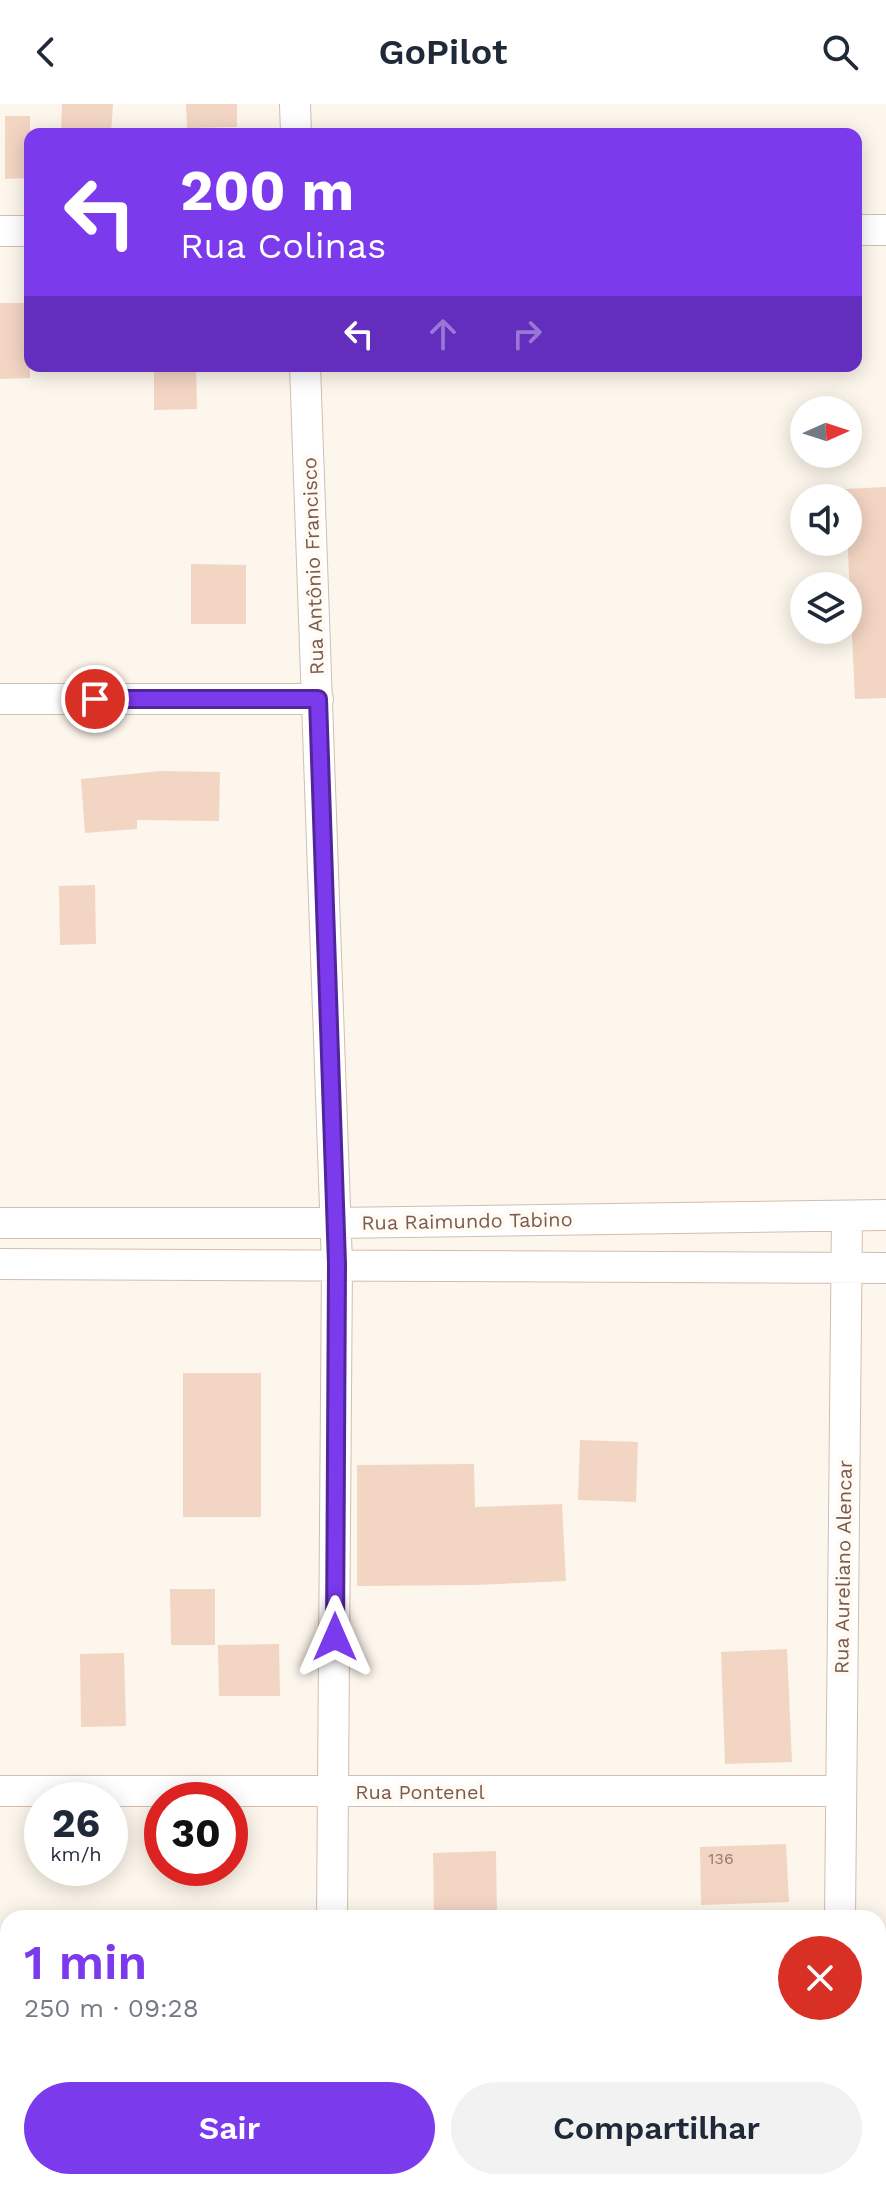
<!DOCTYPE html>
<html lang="pt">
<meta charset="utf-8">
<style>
:root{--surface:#fff;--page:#f2f2f3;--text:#1f2937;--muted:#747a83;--accent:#7c3aed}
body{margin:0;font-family:"Work Sans",sans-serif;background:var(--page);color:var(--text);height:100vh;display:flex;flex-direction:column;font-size:30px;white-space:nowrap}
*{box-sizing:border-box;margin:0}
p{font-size:26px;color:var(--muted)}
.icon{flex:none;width:44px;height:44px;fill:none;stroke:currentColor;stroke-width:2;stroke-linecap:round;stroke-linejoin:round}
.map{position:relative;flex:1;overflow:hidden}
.sheet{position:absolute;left:0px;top:1806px;width:886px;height:280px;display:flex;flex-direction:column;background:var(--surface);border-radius:24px 24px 0 0;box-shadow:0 4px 20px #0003}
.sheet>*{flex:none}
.top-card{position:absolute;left:24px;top:24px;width:838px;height:244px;border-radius:16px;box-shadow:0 4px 20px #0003;background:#7c3aed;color:#fff;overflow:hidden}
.needle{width:52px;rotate:87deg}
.controls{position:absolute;left:790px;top:292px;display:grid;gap:16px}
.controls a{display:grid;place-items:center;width:72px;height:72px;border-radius:50%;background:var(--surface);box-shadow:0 4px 20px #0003;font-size:40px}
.speed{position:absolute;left:24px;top:1678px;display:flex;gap:16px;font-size:40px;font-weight:700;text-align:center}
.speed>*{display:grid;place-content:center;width:104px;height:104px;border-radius:50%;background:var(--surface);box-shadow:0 4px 20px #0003;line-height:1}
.speed small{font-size:20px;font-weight:400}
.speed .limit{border:12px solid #d22;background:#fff;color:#111}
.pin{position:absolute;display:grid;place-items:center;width:68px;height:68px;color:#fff;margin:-34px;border:4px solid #fff;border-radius:50%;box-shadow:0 2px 8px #0007}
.me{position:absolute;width:88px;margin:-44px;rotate:0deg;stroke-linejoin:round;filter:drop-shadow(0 0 6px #0008)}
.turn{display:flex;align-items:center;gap:28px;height:168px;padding:0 24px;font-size:36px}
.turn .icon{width:104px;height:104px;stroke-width:2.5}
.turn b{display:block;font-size:56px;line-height:68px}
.lanes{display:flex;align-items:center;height:76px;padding:0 24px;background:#0003;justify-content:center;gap:40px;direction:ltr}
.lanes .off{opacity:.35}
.round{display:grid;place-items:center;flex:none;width:84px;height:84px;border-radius:42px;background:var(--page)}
.summary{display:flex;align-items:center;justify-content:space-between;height:136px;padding:0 24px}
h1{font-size:48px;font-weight:600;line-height:60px;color:var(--accent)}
.primary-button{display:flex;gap:16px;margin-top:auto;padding:16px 24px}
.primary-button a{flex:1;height:92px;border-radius:48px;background:var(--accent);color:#fff;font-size:32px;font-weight:600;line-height:92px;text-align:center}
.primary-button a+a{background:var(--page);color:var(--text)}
header{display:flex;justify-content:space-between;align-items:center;height:104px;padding:0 24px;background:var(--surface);font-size:36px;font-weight:600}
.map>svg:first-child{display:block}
.building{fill:#f3d5c3}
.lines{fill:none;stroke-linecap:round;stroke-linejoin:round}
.street-casing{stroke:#d1beb0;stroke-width:32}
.street{stroke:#fff;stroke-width:30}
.route-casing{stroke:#51269a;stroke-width:20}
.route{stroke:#7c3aed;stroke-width:14}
.labels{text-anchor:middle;stroke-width:8;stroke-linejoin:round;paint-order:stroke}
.number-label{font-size:16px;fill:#987a6a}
.street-label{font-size:20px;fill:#7a5c4d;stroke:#fffaf3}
</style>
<header><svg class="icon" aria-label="back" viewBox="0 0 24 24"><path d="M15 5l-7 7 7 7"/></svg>GoPilot<svg class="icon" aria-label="search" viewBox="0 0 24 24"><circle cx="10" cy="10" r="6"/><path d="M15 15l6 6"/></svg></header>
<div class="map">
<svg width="886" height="2086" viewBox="0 0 886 2086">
<rect width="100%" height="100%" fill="#fdf6ec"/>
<!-- building -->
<path class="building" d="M62,0h51l-2,30h-50z
M186,0h51v23l-50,1z
M5,12h25v62l-25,1z
M0,199h30v75l-30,1z
M154,262h42l1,43 -43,1z
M886,383v211l-31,1 -10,-210z
M191,460l55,1v59h-55z
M161,667l59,1 -1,49 -82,-1v9l-52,4 -4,-54z
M95,781l1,59 -36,1 -1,-59z
M183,1269h78v144h-78z
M580,1336l58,2 -2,60 -58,-2z
M474,1360l1,43 87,-3 4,77 -91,4 -118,1v-121z
M170,1485h45v56h-44z
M279,1540l1,52h-61l-1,-51z
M787,1545l5,113 -67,2 -4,-112z
M124,1549l2,73 -45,1 -1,-73z
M786,1740l3,58 -88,3 -1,-58z
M496,1747l1,67h-63l-1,-65z"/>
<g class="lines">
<!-- street casing -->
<g class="street-casing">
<path id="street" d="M295,0l1,30
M856,126h30
M0,127h30
M305,262l32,898 -5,654
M0,595h318
M0,1119h335l551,-8
M0,1160l886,4
M0,1687h839
M840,1814l7,-702
M842,2078v8
M329,2086v-8"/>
</g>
<!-- street -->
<use href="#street" class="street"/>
</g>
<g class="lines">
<!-- route casing -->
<g class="route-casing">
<path id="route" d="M95,595h223l19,565 -2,373"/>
</g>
<!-- route -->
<use href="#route" class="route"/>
</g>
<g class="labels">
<!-- number labels -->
<g class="number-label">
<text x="721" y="1760">136</text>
</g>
<!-- street labels -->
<g class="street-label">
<text transform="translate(313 462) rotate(-92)" y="7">Rua Antônio Francisco</text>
<text transform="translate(467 1117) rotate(-1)" y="7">Rua Raimundo Tabino</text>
<text transform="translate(843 1463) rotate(-89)" y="7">Rua Aureliano Alencar</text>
<text x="420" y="1695">Rua Pontenel</text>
</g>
</g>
</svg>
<div class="controls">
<a><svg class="needle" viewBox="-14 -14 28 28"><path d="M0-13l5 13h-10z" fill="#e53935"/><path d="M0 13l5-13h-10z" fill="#747a83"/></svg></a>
<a><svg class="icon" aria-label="sound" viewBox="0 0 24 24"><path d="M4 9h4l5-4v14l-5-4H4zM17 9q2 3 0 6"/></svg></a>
<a><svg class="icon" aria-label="layers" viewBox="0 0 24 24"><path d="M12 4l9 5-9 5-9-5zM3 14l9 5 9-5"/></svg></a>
</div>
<div class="speed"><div>26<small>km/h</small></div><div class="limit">30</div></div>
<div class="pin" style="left:95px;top:595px;background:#d93025"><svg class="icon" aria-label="arrive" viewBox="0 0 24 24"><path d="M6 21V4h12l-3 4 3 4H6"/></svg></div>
<svg class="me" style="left:335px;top:1533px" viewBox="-20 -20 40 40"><path d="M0-17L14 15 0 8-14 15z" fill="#7c3aed" stroke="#fff" stroke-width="4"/></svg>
<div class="top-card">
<div class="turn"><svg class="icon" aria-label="left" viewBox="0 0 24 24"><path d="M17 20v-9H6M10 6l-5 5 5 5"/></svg><div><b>200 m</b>Rua Colinas</div></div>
<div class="lanes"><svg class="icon" aria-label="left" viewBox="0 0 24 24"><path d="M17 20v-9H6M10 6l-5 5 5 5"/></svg><svg class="icon off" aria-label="ahead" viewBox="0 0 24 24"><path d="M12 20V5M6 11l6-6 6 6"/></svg><svg class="icon off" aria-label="right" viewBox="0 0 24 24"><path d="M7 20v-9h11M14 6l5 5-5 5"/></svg></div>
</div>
<section class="sheet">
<div class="summary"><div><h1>1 min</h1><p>250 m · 09:28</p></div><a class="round" style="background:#d93025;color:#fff"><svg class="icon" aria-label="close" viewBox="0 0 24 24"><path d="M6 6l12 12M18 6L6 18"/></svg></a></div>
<div class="primary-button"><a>Sair</a><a>Compartilhar</a></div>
</section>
</div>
